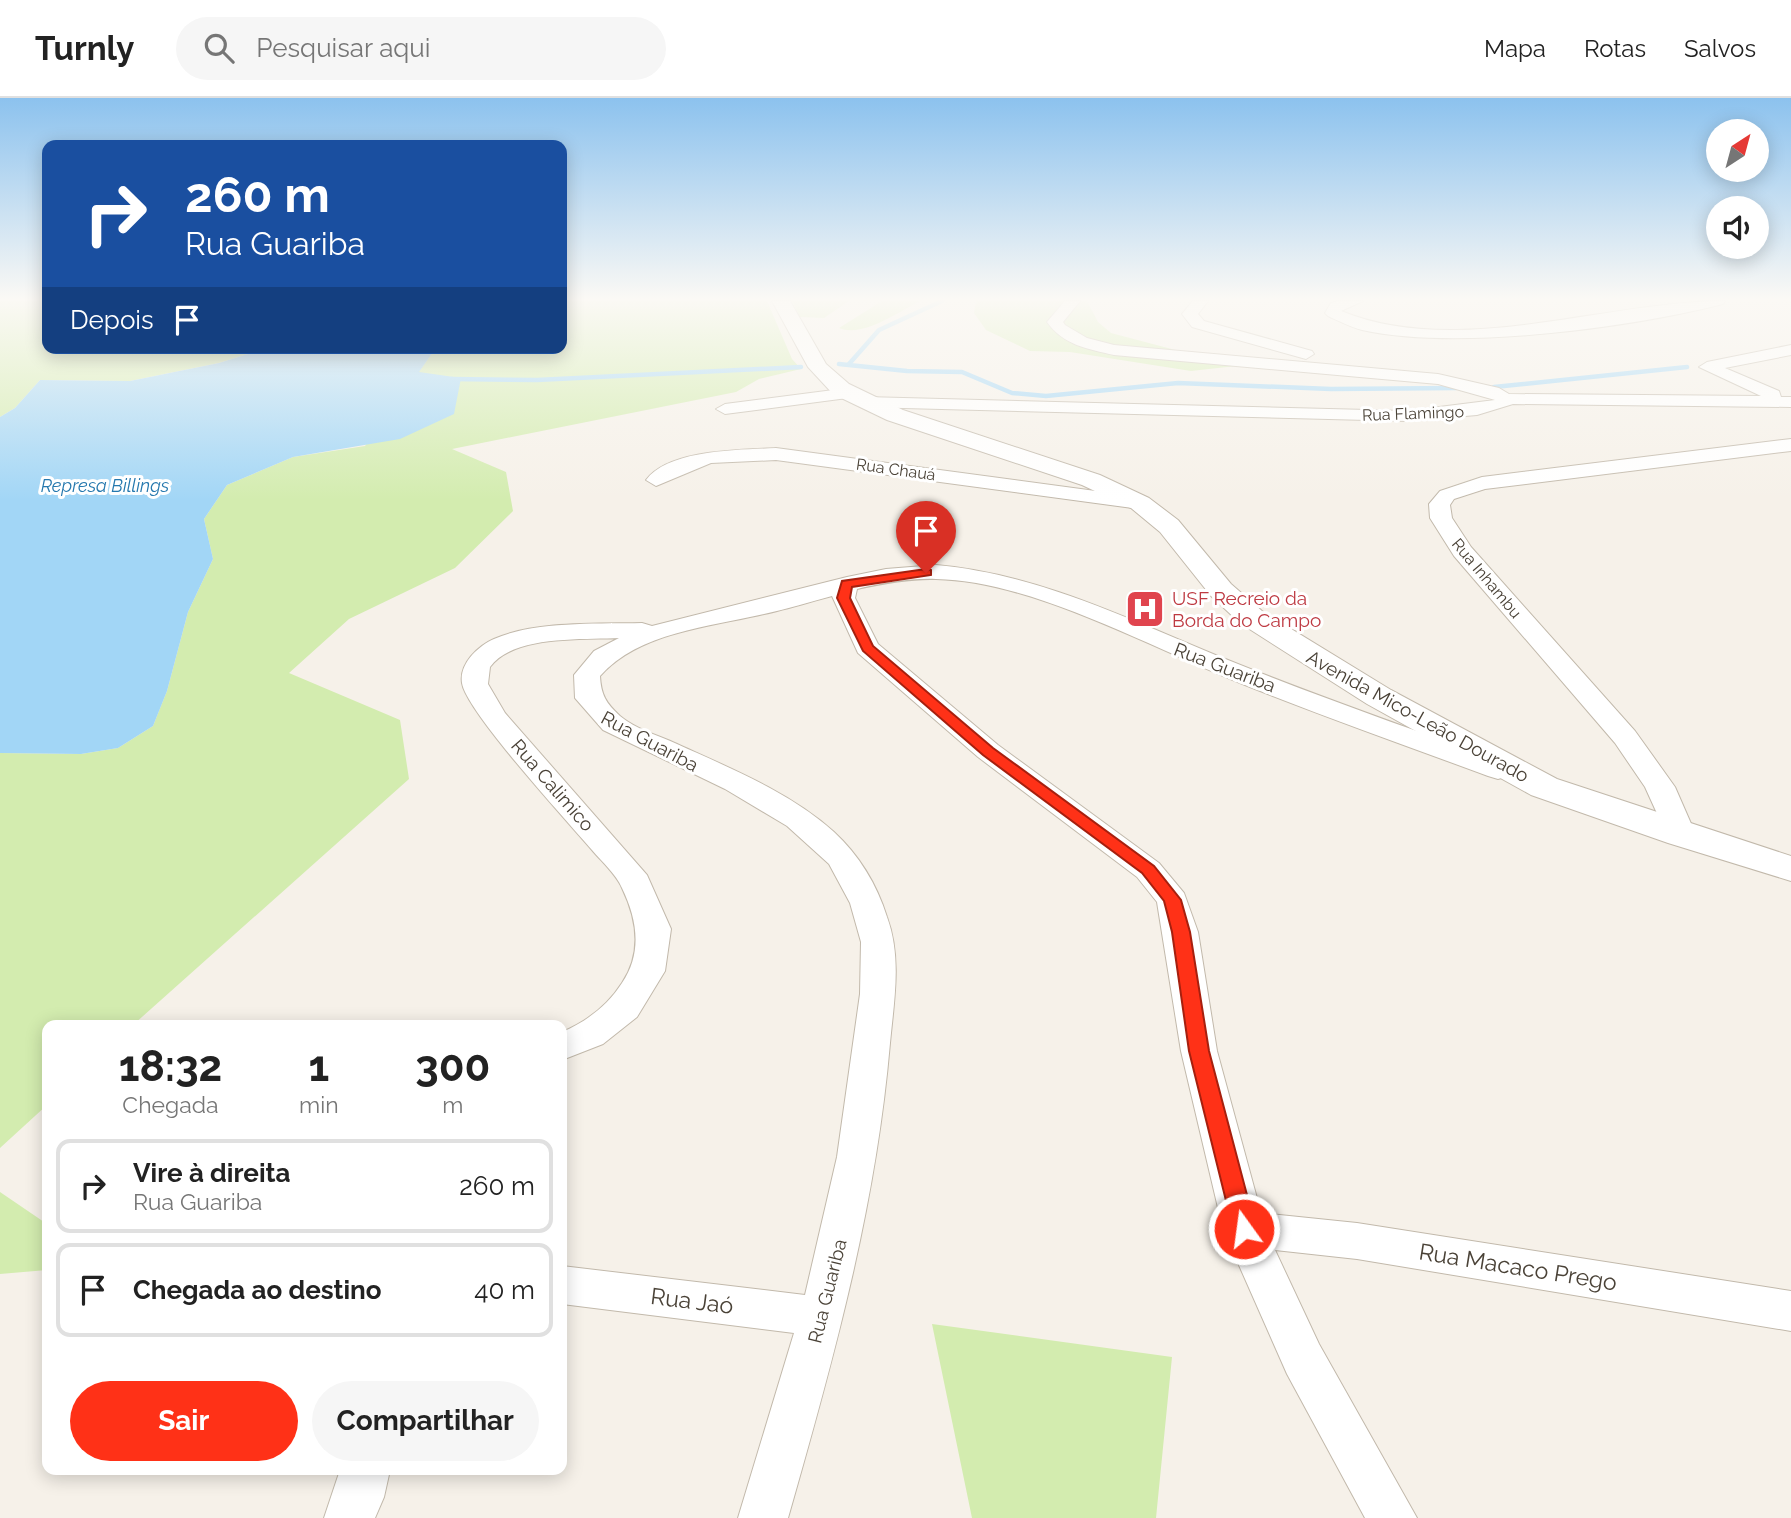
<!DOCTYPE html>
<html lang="pt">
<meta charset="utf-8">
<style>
:root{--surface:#fff;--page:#f6f6f6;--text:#222;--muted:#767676;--line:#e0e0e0;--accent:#ff3117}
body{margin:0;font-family:Raleway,sans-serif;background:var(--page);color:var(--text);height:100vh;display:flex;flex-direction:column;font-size:26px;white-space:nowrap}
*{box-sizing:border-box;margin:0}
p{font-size:23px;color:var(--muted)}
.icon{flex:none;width:38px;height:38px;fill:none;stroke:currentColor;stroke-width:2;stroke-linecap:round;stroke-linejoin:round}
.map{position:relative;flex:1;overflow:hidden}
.details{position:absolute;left:42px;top:922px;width:525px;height:455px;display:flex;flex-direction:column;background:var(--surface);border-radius:14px;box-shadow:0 4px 18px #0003}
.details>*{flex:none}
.banner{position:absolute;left:42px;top:42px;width:525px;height:214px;border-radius:14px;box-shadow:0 4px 18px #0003;background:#1a4fa0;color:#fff;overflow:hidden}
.needle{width:46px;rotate:36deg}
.buttons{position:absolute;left:1706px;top:21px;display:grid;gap:14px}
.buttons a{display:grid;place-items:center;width:63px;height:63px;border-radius:50%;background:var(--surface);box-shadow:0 4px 18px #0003;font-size:35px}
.pin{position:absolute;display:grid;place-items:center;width:60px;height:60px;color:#fff;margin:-72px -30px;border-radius:50% 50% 50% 0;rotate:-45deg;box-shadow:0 0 7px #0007}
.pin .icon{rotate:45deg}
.me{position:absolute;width:77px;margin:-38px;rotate:346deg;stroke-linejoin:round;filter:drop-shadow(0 0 5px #0008)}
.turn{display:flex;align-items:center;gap:24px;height:147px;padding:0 28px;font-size:32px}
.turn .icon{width:91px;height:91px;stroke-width:2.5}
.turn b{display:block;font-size:49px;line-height:60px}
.then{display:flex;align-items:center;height:66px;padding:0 28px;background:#0003;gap:14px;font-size:26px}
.eta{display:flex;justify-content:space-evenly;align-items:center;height:119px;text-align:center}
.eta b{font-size:42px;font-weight:700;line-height:49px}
.cta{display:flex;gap:14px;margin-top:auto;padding:14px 28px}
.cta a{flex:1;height:80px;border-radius:42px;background:var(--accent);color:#fff;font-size:28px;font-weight:700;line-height:80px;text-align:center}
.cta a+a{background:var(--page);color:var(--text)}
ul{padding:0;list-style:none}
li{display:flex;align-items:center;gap:21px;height:94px;margin:0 14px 10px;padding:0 14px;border:4px solid var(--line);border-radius:14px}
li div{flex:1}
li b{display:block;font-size:26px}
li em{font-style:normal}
header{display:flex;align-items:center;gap:42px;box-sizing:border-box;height:98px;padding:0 35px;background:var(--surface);border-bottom:2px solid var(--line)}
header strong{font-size:33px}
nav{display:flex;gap:38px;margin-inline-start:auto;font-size:24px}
.search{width:490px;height:63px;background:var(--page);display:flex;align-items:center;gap:18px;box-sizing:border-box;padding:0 24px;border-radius:38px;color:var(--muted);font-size:26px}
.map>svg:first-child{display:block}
.green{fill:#d3ecaf}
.water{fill:#a2d6f6}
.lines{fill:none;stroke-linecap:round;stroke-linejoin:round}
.stream{stroke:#a2d6f6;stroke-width:4.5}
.minor-casing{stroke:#c2b9ab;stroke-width:2}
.tertiary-casing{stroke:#c2b9ab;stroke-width:2}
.minor{fill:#fff;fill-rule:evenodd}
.tertiary{fill:#fff;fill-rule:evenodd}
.route{fill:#ff3117;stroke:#a6200f;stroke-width:2}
.labels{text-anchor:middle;stroke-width:6;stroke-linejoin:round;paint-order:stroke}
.far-street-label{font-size:16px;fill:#4a4237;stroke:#fff}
.far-water-label{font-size:18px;font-style:italic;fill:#2578ae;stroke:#fff}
.health-label{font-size:19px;fill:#be3a42;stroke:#fff;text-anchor:start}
.street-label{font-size:19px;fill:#4a4237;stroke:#fff}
.near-street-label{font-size:23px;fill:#4a4237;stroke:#fff}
</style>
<header>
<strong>Turnly</strong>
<div class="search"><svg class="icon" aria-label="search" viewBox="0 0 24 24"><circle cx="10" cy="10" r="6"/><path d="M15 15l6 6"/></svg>Pesquisar aqui</div>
<nav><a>Mapa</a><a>Rotas</a><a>Salvos</a></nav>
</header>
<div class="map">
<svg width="1791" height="1420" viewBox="0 0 1791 1420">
<rect width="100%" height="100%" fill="#f6f1e9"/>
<!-- green -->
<path class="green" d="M0,203h47v47h220l-48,15 -89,18 -90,-1 -25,28 -15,9z
M562,203h205l25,58 9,10 -42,10 -23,13 -284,57 54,23 7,39 -58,57 -106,51 -60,54 111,47 9,59 -276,246 -86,1v79l-47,43v-395l81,1 37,-6 35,-22 14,-35 21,-79 25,-53 -9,-40 23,-34 66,-28 72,-11 68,-94 -5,-4h134z
M792,203h57l-25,17 -24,-1z
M882,203h38c-22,11 -57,37 -81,27z
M976,203h111l11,21 13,11 125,33 -45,5 -121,-19 -40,-1 -44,-21 -12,-17z
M0,1094l47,32v46l-47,4z
M932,1226l240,33 -16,161h-184z"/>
<!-- water -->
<path class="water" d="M267,250h161l5,4 -14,20 42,6 -7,36 -54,25 -107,18 -66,28 -23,34 9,40 -25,53 -21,79 -14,35 -35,22 -37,6 -81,-1v-336l15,-9 25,-28 90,1 89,-18z"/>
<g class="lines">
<!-- stream -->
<path class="stream" d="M839,266l68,7 55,1 50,21 34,3 132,-13 153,6 125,-1
M849,266l30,-34 63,-29
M451,281l86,1 264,-13
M1494,289l193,-20"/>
<!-- minor casing -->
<g class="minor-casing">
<path id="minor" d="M1065,203h15l-17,21 2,3 22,13 27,7 324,29 61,14 10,6 252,2 -62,-29 8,-5 84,-17v10l-66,13 54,23 2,6h10v10l-278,-3 -36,11 -70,6 -542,-14 -9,-5 9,-5 542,14 88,-11 -57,-16 -324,-29c-26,-6 -51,-10 -67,-33z
M1193,203h15l-10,13 6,7 108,30 2,3 -8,5 -114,-32 -10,-13z
M1338,203h25l-22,10c117,48 264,-10 384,-10l-2,3c-95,24 -266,47 -361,26 -12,-3 -23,-9 -34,-14l-3,-3 6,-10z
M849,290l6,1 3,4 -3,4 -130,17 -9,-5 9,-5z
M1791,341v12l-306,38 -31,10 -4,6 2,13 19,29 164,184 40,56 21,48 -4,7 -11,2 -11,-2 -25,-55 -30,-44 -161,-187 -24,-38 -1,-14 11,-13 42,-14z
M776,350l364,49 10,6 -10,6 -364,-49 -65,3 -55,23 -10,-6c23,-31 95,-30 130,-32z
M936,467c104,9 198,57 292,95 93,38 187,70 280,104l4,6 -4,6 -10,3 -10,-3c-81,-30 -163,-59 -243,-91 -92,-36 -211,-104 -309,-106 -27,-1 -53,4 -79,10l-2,9 23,46 120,101 161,118 25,30 14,39 19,119 44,162 96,10 434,68v40l-434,-72 -82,-9 44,94 98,174h-52l-78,-144 -64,-145 -42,-178 -24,-149 -20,-25 -159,-120 -120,-104 -26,-57c-23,6 -45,13 -68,18 -55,13 -125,18 -164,62 1,19 6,27 20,40 15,13 40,20 57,28 53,24 114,49 157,88 25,23 43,53 53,85 15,41 7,83 3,126 -14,164 -57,318 -102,475h-50l56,-185 -232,-29v-38l243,29 32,-138 23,-163 1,-52 -11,-39 -21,-39 -42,-38 -62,-37 -122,-59 -28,-32 -1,-23 20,-24 25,-13c-36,2 -106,-3 -129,29l-2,17 17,29 142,162 24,54 -6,42 -28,46 -34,27 -41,16v-28c24,-10 46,-27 60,-49 21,-31 15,-64 0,-95 -6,-14 -20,-26 -30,-38 -24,-28 -126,-139 -130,-167 -3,-19 16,-37 32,-44 40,-18 104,-15 148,-16l10,3 195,-49 39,-8z
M340,1372h50l-6,27 -9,21h-51z"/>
</g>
<!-- tertiary casing -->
<g class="tertiary-casing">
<path id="tertiary" d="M772,203h18l36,63 23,20 54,26 197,65 49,23 29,22 53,64 31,27 129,79 166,89 234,77v25l-123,-38 -137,-48 -164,-91 -127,-81 -29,-27 -51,-64 -29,-24 -49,-23 -195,-65 -54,-26 -25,-27z"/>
</g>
<!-- minor -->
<use href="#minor" class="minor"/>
<!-- tertiary -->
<use href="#tertiary" class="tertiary"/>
</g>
<!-- sky -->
<linearGradient id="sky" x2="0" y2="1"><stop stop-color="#8cc2ee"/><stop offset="0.5" stop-color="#fbf9f5"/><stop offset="1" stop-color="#fbf9f5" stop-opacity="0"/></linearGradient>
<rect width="1791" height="402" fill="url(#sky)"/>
<!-- route -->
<path class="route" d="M926,471l5,1v5l-79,12 -2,11 23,48 120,102 161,118 27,34 9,32 19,119 47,178 -4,7 -8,3 -8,-3 -3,-7 -44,-178 -17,-119 -8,-31 -22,-28 -159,-118 -120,-104 -26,-53 5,-17z"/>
<!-- icons -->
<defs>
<g id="hospital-square" transform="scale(2.0125)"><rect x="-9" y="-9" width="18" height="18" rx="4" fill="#e0444e" stroke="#fff"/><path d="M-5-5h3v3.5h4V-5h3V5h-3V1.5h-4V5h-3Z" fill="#fff"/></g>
</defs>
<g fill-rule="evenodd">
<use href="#hospital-square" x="1145" y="511"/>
</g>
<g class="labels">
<!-- far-street labels -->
<g class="far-street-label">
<text transform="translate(1413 315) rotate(-2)" y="6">Rua Flamingo</text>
<text transform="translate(896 371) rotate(8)" y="6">Rua Chauá</text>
<text transform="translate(1487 480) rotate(50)" y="6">Rua Inhambu</text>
</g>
<!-- far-water labels -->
<g class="far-water-label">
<text x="105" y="394">Represa Billings</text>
</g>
<!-- health labels -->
<g class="health-label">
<text x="1172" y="507">USF Recreio da<tspan x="1172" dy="22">Borda do Campo</tspan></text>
</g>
<!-- street labels -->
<g class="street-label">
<text transform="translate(1225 569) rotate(21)" y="7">Rua Guariba</text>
<text transform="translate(1418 618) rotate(29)" y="7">Avenida Mico-Leão Dourado</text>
<text transform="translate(650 643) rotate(28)" y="7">Rua Guariba</text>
<text transform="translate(553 687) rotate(49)" y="7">Rua Calimico</text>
<text transform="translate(827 1193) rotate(-76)" y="7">Rua Guariba</text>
</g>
<!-- near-street labels -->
<g class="near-street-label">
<text transform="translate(1518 1169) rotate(9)" y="8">Rua Macaco Prego</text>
<text transform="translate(692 1203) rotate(7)" y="8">Rua Jaó</text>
</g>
</g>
</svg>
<div class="buttons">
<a><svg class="needle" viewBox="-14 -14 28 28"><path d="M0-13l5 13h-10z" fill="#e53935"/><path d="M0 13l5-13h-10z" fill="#767676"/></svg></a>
<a><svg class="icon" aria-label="sound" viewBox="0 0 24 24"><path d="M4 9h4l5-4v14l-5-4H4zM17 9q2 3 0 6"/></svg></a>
</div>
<div class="pin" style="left:926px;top:475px;background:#d93025"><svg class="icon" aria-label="arrive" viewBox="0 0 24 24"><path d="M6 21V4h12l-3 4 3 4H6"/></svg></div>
<svg class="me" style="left:1244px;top:1131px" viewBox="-20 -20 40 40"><circle r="17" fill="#ff3117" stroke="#fff" stroke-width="3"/><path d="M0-11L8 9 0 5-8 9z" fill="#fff"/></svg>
<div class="banner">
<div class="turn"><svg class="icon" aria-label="right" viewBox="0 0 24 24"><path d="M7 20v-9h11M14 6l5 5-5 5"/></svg><div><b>260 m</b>Rua Guariba</div></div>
<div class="then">Depois<svg class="icon" aria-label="arrive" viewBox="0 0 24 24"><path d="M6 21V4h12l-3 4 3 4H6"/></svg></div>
</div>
<section class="details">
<div class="eta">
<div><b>18:32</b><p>Chegada</p></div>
<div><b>1</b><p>min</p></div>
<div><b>300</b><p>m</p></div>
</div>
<ul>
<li><svg class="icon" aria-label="right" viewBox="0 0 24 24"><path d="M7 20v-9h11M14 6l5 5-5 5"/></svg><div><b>Vire à direita</b><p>Rua Guariba</p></div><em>260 m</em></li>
<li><svg class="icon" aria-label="arrive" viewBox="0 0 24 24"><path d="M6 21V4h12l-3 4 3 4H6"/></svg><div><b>Chegada ao destino</b></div><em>40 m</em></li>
</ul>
<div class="cta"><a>Sair</a><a>Compartilhar</a></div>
</section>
</div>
